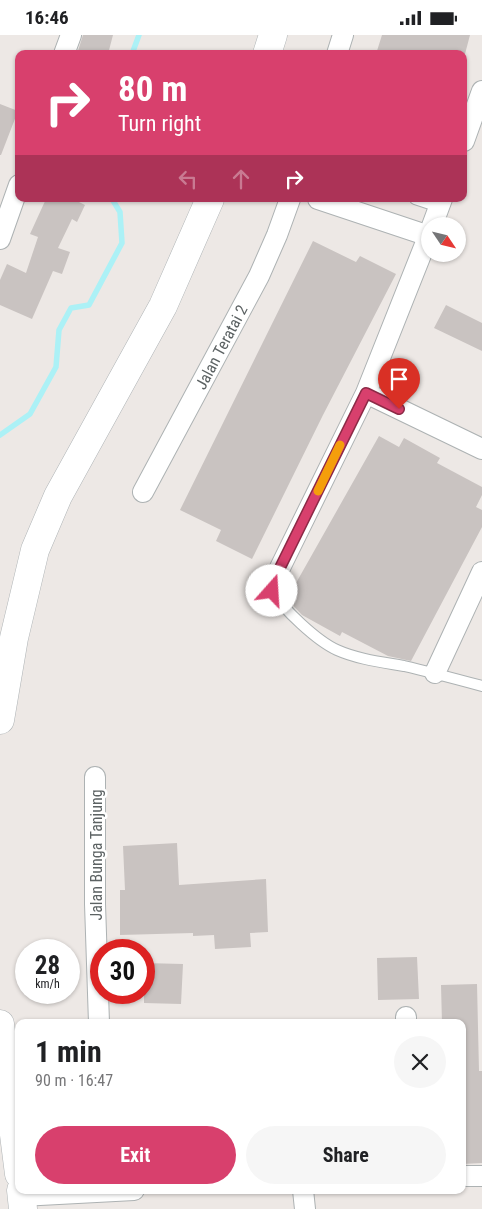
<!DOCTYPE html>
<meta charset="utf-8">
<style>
:root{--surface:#fff;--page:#f6f6f6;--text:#202124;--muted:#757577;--accent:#d8406d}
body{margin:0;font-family:"Roboto Condensed",sans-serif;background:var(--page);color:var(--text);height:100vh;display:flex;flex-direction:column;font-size:19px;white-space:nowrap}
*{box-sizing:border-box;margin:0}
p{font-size:16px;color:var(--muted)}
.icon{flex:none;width:28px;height:28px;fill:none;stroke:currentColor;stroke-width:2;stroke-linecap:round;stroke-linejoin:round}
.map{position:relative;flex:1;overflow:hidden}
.details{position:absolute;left:15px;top:984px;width:451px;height:175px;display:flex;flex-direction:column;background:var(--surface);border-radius:10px;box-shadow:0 1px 4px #0004}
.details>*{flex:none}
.banner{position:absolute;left:15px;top:15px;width:452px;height:152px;border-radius:10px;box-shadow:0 1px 4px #0004;background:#d8406d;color:#fff;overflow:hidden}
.needle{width:32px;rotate:125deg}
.tools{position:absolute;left:421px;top:182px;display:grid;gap:10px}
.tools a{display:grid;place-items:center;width:45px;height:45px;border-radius:50%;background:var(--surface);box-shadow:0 1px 4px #0004;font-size:25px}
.speed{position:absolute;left:15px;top:904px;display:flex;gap:10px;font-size:25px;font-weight:700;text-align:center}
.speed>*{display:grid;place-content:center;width:65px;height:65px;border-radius:50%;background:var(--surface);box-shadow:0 1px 4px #0004;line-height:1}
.speed small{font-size:12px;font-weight:400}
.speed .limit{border:8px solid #d22;background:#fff;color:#111}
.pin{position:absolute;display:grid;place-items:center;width:42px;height:42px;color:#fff;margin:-51px -21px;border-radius:50% 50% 50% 0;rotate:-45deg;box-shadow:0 0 5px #0007}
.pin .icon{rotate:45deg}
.me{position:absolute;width:55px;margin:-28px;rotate:19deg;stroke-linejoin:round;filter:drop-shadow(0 0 4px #0008)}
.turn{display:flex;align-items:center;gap:18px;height:105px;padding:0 20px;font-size:22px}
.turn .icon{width:65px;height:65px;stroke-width:2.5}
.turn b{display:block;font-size:35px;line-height:42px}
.lanes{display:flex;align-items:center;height:48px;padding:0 20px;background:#0003;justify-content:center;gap:25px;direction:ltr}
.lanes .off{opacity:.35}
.round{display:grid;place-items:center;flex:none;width:52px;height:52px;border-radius:26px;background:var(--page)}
.summary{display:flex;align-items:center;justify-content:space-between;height:85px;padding:0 20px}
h1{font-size:30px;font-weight:700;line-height:38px}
.button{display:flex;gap:10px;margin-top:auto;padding:10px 20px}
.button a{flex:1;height:58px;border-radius:30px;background:var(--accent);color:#fff;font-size:20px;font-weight:700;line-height:58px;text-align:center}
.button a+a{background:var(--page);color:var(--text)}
.status{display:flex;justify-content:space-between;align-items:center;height:35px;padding:0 25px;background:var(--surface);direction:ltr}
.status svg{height:14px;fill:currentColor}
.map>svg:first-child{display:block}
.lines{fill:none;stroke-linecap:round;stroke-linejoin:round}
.stream{stroke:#acf1f6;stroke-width:5.5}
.building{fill:#c9c3c1}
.service-casing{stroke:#adb2b3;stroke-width:12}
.minor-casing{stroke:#adb2b3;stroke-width:22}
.secondary-casing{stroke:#afb4b6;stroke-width:29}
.service{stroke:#fff;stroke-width:10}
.minor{stroke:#fff;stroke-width:20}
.secondary{stroke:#fff;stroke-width:28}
.route-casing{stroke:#8c2a47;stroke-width:12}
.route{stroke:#d8406d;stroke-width:9}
.slow{stroke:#f59e0b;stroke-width:9}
.labels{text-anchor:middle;stroke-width:5;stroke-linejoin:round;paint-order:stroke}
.street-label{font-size:16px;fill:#5c6263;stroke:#fff}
</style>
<div class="status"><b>16:46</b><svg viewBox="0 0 49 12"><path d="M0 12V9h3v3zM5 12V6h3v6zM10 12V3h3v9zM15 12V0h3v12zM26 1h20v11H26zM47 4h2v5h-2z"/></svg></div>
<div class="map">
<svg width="482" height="1174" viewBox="0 0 482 1174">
<rect width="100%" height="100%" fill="#ede8e5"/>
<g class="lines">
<!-- stream -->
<path class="stream" d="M132,19l7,-19
M0,400l30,-21 26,-47 3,-37 12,-22 18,-3 33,-62 -2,-31 -8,-13"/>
</g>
<!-- building -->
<path class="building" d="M83,0h30l-5,19h-31z
M382,0h88l-5,19h-89z
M0,69l18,7 -17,44h-1z
M46,164h27l12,6 -8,17 -5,-3 -14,29 12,4 -8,22 -9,-3 -21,48 -32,-14v-25l7,-16 19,9 12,-36 -8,-3z
M313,206l43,21 4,-6 36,18 -73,141 -71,144 -36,-18 5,-11 -41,-20z
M446,270l36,18v28l-48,-23z
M379,401l20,11 5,-9 36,20 -3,5 45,24v8l-6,12 6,3v17l-71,134 -23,-5 -46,-24 -2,4 -38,-21 -15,-16z
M177,808l2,42 87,-6 2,53 -18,1 1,14 -36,2 -1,-14 -21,1v-3l-73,2v-45h5l-2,-44z
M417,922l2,42 -41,1 -1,-42z
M144,928l39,1 -2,40 -37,-1z
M477,949l2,87h3v92l-20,1v-141h-20l-1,-38z"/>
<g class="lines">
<!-- service casing -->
<g class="service-casing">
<path id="service" d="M415,164l24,8
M272,556c11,18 45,50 65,59 20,9 44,12 67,16 26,6 52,13 78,20"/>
</g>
<!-- minor casing -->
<g class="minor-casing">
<path id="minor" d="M64,19l7,-19
M337,19l6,-19
M464,106l18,-50
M318,164l111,37
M432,191l10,-27
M0,204l19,-54
M366,358l116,56
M143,457l116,-216 18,-41 13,-36
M272,556l1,-9 93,-189 64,-161
M435,638l47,-101
M95,742v127l4,119
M406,982v6
M462,1141h20
M303,1155l2,19
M21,1161l113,-6"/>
</g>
<!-- secondary casing -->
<g class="secondary-casing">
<path id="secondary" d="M267,19l6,-19
M0,685l14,-82 21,-88 23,-54 105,-190 47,-107
M0,989l19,150
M21,1155l2,19"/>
</g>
<!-- service -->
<use href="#service" class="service"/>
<!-- minor -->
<use href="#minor" class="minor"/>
<!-- secondary -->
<use href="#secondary" class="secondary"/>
</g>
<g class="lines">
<!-- route casing -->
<g class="route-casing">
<path id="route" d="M272,556l1,-9 93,-189 33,16"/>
</g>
<!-- route -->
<use href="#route" class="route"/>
<!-- slow -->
<path class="slow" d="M318,456l22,-46"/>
</g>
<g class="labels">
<!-- street labels -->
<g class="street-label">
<text transform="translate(221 312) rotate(-62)" y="6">Jalan Teratai 2</text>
<text transform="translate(96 820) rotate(-90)" y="6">Jalan Bunga Tanjung</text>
</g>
</g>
</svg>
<div class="tools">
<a><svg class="needle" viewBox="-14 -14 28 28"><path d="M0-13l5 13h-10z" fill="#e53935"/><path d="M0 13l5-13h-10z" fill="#757577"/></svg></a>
</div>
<div class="speed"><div>28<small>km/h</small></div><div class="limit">30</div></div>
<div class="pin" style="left:399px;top:374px;background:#d93025"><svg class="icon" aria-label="arrive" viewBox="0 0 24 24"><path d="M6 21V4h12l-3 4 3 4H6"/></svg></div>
<svg class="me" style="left:272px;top:556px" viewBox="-20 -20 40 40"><circle r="19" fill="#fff"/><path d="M0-13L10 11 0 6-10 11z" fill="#d8406d"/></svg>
<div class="banner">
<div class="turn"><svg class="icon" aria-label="right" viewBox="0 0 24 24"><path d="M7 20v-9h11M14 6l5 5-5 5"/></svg><div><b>80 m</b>Turn right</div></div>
<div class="lanes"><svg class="icon off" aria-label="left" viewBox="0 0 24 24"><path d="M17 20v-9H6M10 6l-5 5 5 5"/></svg><svg class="icon off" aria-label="ahead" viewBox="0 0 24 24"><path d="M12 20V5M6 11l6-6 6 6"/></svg><svg class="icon" aria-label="right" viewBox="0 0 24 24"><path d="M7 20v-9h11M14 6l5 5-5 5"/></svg></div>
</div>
<section class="details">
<div class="summary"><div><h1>1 min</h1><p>90 m · 16:47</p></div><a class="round"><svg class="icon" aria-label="close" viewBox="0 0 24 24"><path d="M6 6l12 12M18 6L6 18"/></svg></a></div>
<div class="button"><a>Exit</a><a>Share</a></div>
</section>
</div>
